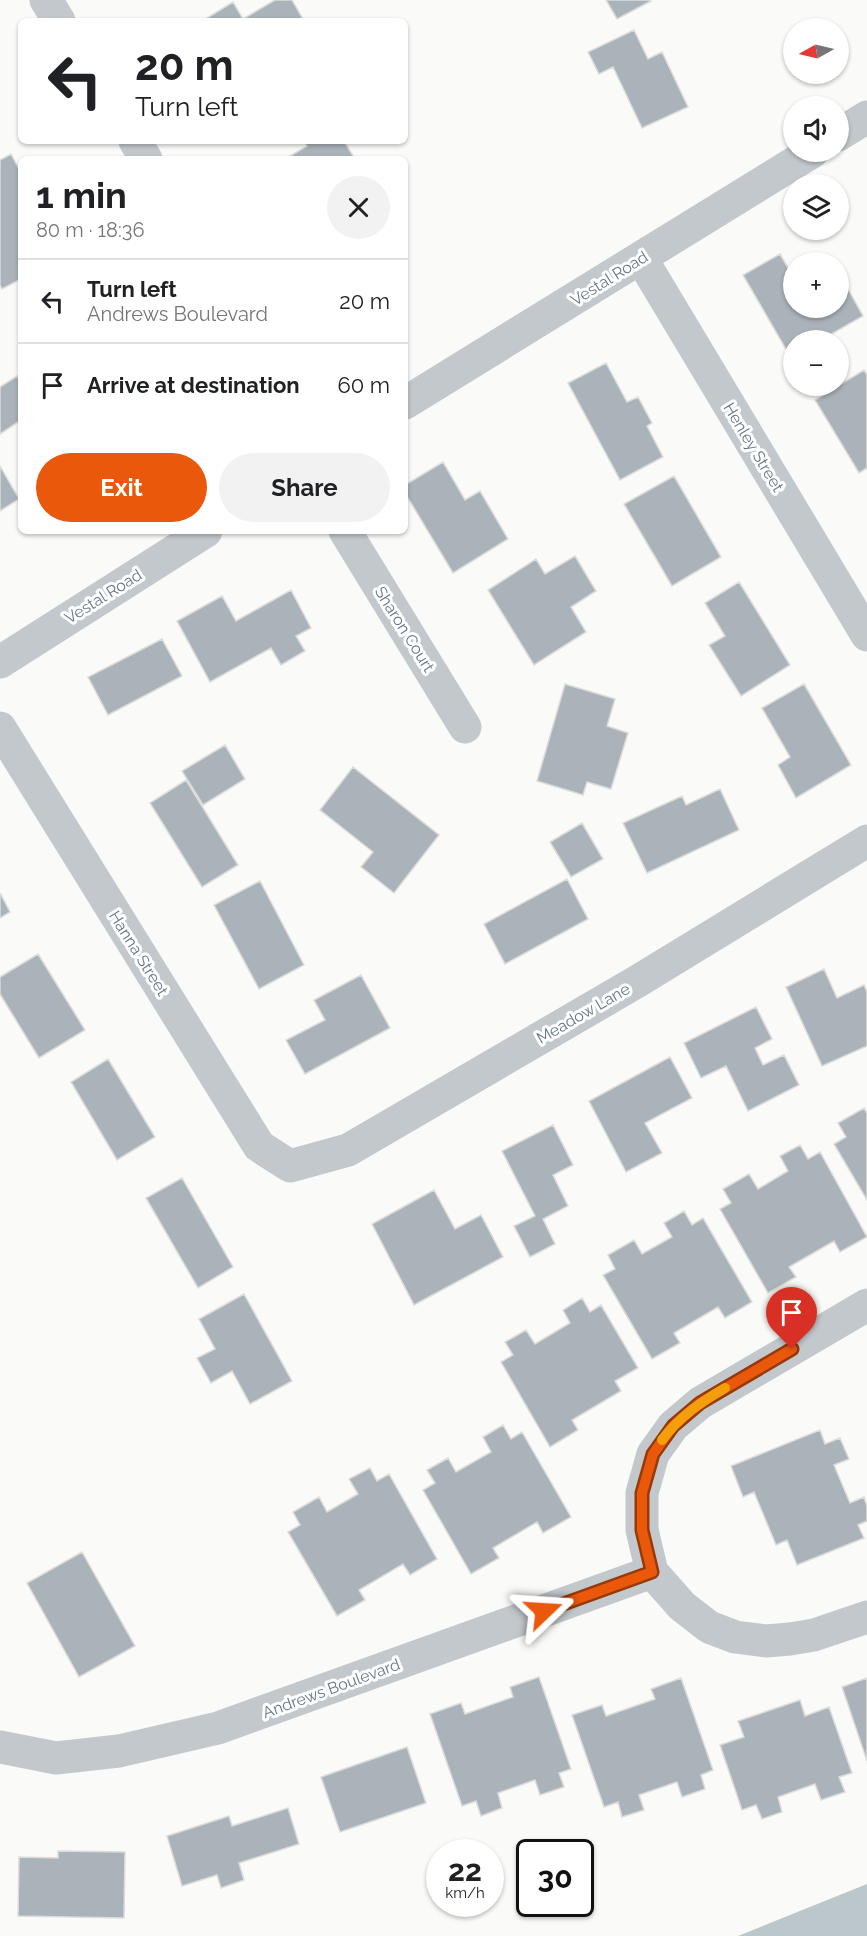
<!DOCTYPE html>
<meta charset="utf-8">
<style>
:root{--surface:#fff;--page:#f2f2f2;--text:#202124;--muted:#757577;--line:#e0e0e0;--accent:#ea580c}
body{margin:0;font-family:Raleway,sans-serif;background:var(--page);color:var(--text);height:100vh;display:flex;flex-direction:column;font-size:22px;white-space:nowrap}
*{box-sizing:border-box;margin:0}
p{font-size:20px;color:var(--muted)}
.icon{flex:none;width:33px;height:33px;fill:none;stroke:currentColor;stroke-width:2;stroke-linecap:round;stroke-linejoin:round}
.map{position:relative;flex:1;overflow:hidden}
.sheet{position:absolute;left:18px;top:156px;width:390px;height:378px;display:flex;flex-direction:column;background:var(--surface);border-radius:9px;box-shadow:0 2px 4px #0004}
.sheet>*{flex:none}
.hud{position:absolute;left:18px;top:18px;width:390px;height:126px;border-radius:9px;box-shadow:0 2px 4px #0004;background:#fff;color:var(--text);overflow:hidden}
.needle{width:39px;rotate:262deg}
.fabs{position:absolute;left:783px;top:18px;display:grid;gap:12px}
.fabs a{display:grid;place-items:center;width:66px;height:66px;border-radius:50%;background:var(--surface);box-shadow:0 2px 4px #0004;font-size:30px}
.speed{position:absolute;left:426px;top:1839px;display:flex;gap:12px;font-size:30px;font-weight:700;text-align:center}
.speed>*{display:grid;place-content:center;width:78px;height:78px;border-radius:50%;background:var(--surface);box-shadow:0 2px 4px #0004;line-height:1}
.speed small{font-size:15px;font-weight:400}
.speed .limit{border:3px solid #111;border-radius:9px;background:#fff;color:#111}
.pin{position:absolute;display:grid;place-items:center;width:51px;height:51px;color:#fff;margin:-62px -26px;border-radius:50% 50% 50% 0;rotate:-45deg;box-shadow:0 0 6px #0007}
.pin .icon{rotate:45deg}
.me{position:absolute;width:66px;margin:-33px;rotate:70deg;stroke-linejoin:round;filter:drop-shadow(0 0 4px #0008)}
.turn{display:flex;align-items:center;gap:21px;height:126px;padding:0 18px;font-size:27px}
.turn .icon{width:78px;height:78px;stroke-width:2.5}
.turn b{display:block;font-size:42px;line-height:51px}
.round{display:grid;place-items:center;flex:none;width:63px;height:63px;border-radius:32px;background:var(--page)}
.summary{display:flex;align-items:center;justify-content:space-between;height:102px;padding:0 18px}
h1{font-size:36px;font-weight:700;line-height:45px}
.action{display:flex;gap:12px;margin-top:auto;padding:12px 18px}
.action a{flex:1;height:69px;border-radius:36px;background:var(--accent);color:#fff;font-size:24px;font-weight:700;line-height:69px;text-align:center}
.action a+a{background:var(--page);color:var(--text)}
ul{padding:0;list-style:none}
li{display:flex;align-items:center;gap:18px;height:84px;padding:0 18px;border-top:2px solid var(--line)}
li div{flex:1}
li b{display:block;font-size:22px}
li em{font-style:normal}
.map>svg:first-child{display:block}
.water{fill:#bbc7cb}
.building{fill:#aab3b9;stroke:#dcdcda;stroke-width:1.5}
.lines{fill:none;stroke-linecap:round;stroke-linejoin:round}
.minor{stroke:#c3c8cc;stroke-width:33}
.route-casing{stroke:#983908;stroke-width:15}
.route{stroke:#ea580c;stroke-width:10}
.slow{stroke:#f59e0b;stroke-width:10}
.labels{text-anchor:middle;stroke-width:6;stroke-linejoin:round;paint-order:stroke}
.street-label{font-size:16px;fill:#657683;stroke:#fff}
</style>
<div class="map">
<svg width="867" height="1936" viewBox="0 0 867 1936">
<rect width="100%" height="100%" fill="#fafaf8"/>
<!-- water -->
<path class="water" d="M867,1884v52h-129z"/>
<!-- building -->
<path class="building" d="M275,0h17l12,21h-102l31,-19 10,17z
M606,0h44l1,1 -34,18z
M634,30l14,29 14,-7 26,55 -46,21 -29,-61 -14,7 -11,-22z
M304,141h40l11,18h-70l22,-13z
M11,154l10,19v106l-19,10 -2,-4v-125z
M780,254l14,24v30h44l1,-35 24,43 -42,24h-27v16l-3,2 -48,-83z
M606,363l21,39 11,-5 14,26 -5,3 16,31 -43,23 -52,-97z
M864,370l3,5v93l-8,5 -44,-73z
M17,376l4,6v38l-21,14v-47z
M443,462l22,38 15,-9 28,48 -55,34 -48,-80v-8z
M0,466l19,33 -19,12z
M674,476l47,81 -49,29 -48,-82z
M575,556l21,35 -25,16 15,25 -52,33 -46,-75 48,-31 9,15z
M739,582l51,83 -49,31 -32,-51 16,-9 -20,-33z
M291,590l20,38 -15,8 9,15 -24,14 -10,-17 -61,34 -33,-61 45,-25 14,25z
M162,639l20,37 -74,39 -20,-38z
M565,684l50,15 -8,27 21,7 -17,56 -24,-7 -4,13 -46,-14z
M804,684l47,81 -55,33 -18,-33 12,-8 -28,-49z
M225,745l20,34 -42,26 -21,-34z
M353,767l86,68 -45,58 -33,-26 12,-15 -53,-42z
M186,780l52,85 -36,22 -52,-84z
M720,789l19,41 -92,43 -24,-50 59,-27 4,9z
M582,823l21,36 -32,18 -21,-35z
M567,879l21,40 -83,45 -21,-40z
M260,881l44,84 -45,24 -45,-84z
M0,893l10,19 -10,6z
M38,954l47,76 -46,28 -39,-64v-17z
M824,969l13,29 27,-13 3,7v54l-45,20 -36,-79z
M361,975l29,53 -85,46 -19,-34 39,-20 -11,-20z
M756,1007l16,32 -17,9 8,17 21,-10 15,30 -51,26 -22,-45 -25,12 -17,-35z
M670,1057l22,41 -47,25 17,30 -36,19 -37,-71z
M108,1059l47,78 -38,23 -46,-78z
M864,1108l3,5v87l-33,-56 12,-7 -8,-14z
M553,1125l20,40 -20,10 15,31 -25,13 12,25 -25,13 -16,-31 21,-10 -33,-65z
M800,1145l8,14 12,-7 47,85 -27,15 -6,-11 -45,26 7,10 -28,16 -48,-84 11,-6 -8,-14 26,-15 9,15 30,-18 -8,-15z
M182,1178l51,89 -35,21 -52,-90z
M434,1190l21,39 26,-14 22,42 -89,48 -42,-81z
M684,1211l8,14 11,-7 49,84 -27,16 -7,-11 -44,26 6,10 -28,16 -49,-84 12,-6 -7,-14 26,-15 8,14 30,-17 -8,-14z
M244,1294l48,87 -42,23 -18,-33 -21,12 -14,-25 18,-9 -16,-30z
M582,1298l8,14 11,-7 37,63 -23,13 6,10 -49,29 6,10 -28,17 -49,-85 12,-7 -8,-13 21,-12 9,14 35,-21 -7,-13z
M503,1425l8,14 11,-7 49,85 -28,16 -6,-11 -44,26 6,10 -28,16 -48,-84 12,-7 -8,-13 21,-12 8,14 35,-20 -8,-15z
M820,1430l5,14 15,-6 9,21 -15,6 16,38 14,-6 3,9v15l-9,4 6,13 -67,27 -10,-25 -11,5 -22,-53 -11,5 -12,-31z
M370,1468l7,13 12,-7 48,85 -27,16 -7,-11 -44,26 6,10 -28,16 -49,-84 12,-7 -7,-13 26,-15 8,15 31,-18 -9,-15z
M82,1552l53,94 -56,31 -52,-94z
M539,1677l32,92 -12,4 5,14 -24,8 -5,-15 -37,13 4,15 -21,8 -5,-15 -14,5 -32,-92 31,-11 4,11 48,-17 -3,-10z
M681,1678l32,92 -12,5 4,14 -23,8 -5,-15 -38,13 5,15 -22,7 -4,-15 -14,5 -32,-92 30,-10 4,11 49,-17 -4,-10z
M867,1678v83l-25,-74z
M800,1700l5,16 24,-9 23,66 -13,4 6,15 -24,8 -6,-16 -37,13 4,15 -20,7 -6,-14 -14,5 -22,-65 24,-8 -6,-16z
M407,1747l19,56 -86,29 -19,-55z
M288,1808l11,36 -60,19 5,17 -23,8 -4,-13 -35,11 -15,-50 62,-20 3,10z
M58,1851l67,1 -1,66 -106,-2 1,-59 39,1z"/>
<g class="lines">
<!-- minor -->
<path class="minor" d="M46,0l13,21
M838,135l29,-18
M135,141l11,18
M641,258l226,377
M405,403l407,-251
M345,531l120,196
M0,662l206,-131
M0,728l259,418 31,20 58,-16 290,-169 229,-140
M867,1305l-167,98 -27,23 -20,28 -11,39v37l10,42 30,34 27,21 26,10 31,4 24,-2 24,-4 53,-18
M0,1747l56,11 63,-7 99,-23 434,-156"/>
</g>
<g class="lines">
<!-- route casing -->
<g class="route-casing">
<path id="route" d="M544,1611l108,-39 -10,-42v-37l11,-39 20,-28 27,-23 92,-54"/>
</g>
<!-- route -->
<use href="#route" class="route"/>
<!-- slow -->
<path class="slow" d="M662,1440c17,-23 39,-38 63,-52"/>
</g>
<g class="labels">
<!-- street labels -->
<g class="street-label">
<text transform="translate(609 278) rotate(-32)" y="6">Vestal Road</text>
<text transform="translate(754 447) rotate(59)" y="6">Henley Street</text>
<text transform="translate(103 596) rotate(-32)" y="6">Vestal Road</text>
<text transform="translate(405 629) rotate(58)" y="6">Sharon Court</text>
<text transform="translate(139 953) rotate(58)" y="6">Hanna Street</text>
<text transform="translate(583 1013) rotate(-30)" y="6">Meadow Lane</text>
<text transform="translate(331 1688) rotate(-20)" y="6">Andrews Boulevard</text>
</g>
</g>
</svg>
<div class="fabs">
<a><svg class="needle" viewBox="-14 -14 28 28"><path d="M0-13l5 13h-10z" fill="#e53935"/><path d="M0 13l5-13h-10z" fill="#757577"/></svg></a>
<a><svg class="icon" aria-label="sound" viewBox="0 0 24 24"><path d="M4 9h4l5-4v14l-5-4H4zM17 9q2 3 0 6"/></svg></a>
<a><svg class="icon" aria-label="layers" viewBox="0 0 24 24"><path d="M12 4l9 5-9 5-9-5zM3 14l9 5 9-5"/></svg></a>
<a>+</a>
<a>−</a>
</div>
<div class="speed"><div>22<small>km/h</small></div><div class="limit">30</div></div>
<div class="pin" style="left:792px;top:1349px;background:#d93025"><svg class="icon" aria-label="arrive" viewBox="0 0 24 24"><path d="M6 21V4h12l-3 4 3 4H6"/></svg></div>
<svg class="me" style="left:544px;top:1611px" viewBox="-20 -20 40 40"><path d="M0-17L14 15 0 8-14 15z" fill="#ea580c" stroke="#fff" stroke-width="4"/></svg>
<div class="hud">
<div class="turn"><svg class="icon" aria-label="left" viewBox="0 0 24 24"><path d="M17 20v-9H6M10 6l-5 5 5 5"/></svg><div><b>20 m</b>Turn left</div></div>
</div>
<section class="sheet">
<div class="summary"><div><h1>1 min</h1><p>80 m · 18:36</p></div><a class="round"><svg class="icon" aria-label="close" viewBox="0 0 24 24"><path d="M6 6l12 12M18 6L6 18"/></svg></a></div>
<ul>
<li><svg class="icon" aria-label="left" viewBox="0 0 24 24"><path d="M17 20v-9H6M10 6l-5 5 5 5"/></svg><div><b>Turn left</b><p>Andrews Boulevard</p></div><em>20 m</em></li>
<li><svg class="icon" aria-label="arrive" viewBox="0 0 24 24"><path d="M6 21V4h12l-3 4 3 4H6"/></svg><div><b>Arrive at destination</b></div><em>60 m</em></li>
</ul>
<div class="action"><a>Exit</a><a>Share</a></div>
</section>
</div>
